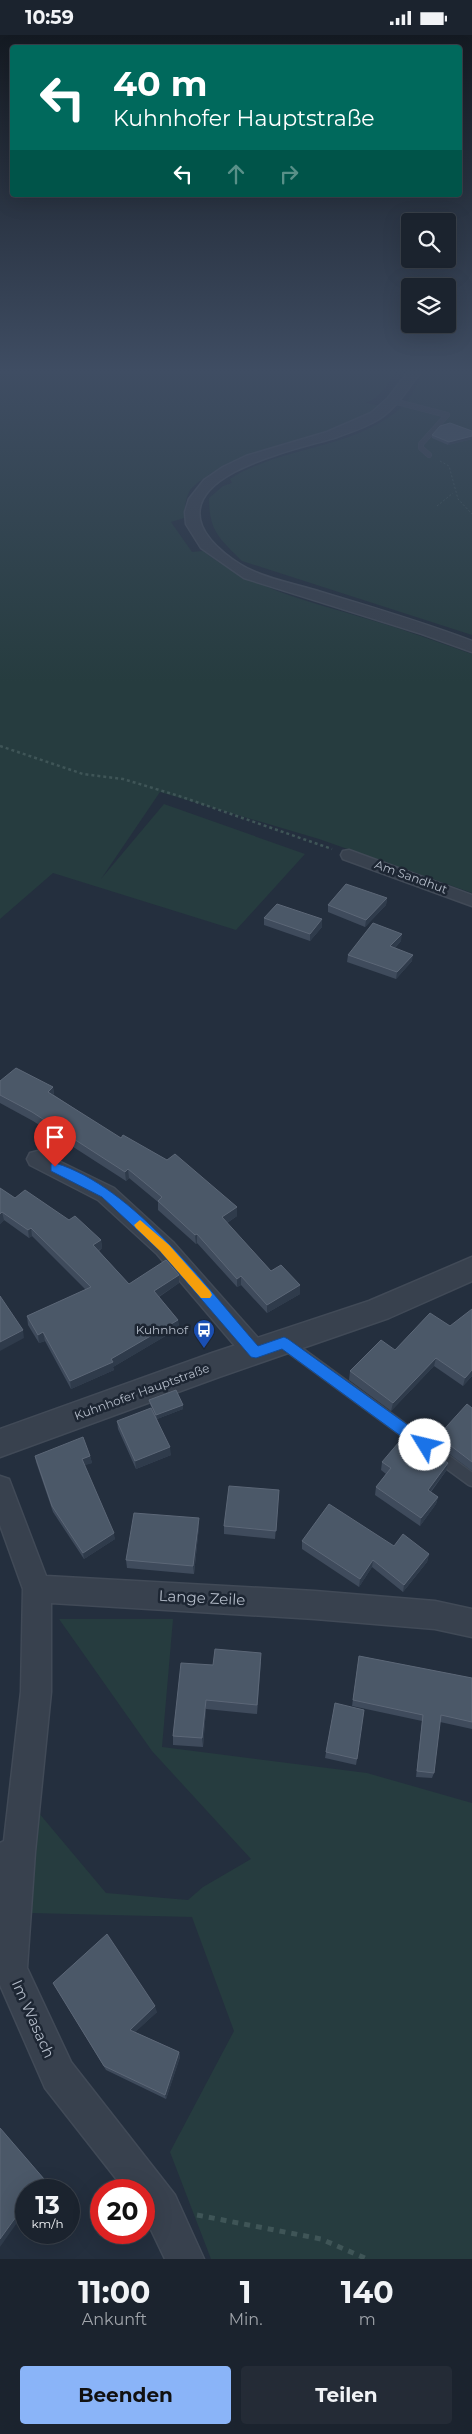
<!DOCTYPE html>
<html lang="de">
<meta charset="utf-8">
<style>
:root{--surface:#1b232e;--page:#242b36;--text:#f1f3f6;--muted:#a0a4aa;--line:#39404a;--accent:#8ab4f8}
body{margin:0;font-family:Montserrat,sans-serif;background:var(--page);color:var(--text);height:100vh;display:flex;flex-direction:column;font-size:19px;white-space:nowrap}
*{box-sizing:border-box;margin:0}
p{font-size:16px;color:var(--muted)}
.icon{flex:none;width:28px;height:28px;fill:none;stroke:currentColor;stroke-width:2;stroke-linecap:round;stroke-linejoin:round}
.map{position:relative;height:2224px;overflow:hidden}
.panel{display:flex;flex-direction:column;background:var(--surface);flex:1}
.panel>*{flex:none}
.banner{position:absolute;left:10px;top:10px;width:452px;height:152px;border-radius:5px;box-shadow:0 5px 20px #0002,0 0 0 1px var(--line);background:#00695c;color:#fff;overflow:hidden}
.controls{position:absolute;left:401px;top:178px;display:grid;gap:10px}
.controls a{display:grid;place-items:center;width:55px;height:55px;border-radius:5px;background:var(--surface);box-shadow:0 5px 20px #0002,0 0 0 1px var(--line);font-size:25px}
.speed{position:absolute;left:15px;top:2144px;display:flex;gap:10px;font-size:25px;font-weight:700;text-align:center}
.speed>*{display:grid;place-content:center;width:65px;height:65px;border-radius:50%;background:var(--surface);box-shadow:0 5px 20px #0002,0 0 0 1px var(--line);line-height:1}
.speed small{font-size:12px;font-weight:400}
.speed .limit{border:8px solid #d22;background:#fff;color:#111}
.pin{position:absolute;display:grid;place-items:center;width:42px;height:42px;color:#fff;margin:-51px -21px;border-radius:50% 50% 50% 0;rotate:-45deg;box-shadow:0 0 5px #0007}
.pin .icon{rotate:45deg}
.me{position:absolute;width:55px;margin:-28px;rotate:306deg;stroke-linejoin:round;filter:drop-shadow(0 0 4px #0008)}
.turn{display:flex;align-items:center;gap:18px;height:105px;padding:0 20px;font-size:22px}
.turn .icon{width:65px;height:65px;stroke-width:2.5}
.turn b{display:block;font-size:35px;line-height:42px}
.lanes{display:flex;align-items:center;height:48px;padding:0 20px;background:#0003;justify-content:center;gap:25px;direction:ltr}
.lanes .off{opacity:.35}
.eta{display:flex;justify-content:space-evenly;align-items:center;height:85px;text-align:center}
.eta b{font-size:30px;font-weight:700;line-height:35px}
.action{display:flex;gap:10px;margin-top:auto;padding:10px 20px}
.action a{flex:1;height:58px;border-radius:5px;background:var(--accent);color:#111;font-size:20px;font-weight:700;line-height:58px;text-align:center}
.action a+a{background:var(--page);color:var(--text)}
.status{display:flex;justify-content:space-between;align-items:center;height:35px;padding:0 25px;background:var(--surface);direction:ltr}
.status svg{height:14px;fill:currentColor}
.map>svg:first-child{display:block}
.green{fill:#263c3f}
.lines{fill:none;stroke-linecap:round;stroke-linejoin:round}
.service-far1-casing{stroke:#414a57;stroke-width:6}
.service-casing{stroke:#414a57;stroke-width:15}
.minor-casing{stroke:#414a57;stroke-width:3}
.tertiary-casing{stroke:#414a57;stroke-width:3}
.path-far2{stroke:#3f5557;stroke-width:1;stroke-dasharray:2 2;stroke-linecap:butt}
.path-far1{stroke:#3f5557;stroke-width:2.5;stroke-dasharray:3 3;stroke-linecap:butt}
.path{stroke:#3f5557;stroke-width:5;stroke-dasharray:6 6;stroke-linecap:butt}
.service-far1{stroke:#38414e;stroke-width:5}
.service{stroke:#38414e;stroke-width:12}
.minor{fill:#38414e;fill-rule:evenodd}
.tertiary{fill:#38414e;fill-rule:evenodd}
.wall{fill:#3f4b5c}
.shaded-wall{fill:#2f3b4b}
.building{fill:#4b5868;stroke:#5c6777}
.route{fill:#1a73e8;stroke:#114b97}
.slow{fill:#f59e0b}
.labels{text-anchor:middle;stroke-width:5;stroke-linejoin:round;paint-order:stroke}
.street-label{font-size:12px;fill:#b4bcc9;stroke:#1d2633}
.poi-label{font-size:12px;fill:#b4bcc9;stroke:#1d2633;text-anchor:end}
.near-street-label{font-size:15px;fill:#b4bcc9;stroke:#1d2633}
</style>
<div class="status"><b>10:59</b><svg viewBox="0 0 49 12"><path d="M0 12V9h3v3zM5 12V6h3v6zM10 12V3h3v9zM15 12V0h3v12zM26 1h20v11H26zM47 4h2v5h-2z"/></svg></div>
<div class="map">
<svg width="472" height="2224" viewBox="0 0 472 2224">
<rect width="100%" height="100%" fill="#242f3e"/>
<!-- green -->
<path class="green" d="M0,336h396c-8,13 -15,26 -30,32l15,3c-51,39 -123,34 -175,71 -5,3 -11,7 -15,12 -6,8 -6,19 -7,29l-13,4 21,30 11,-1c51,39 108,51 168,69 34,10 67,22 101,34v239l-153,-54 -159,-47 -59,87 63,-75 141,50 -69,76 -183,-57 -53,46z
M425,336h47v264l-230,-74c-23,-23 -33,-30 -33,-63l14,-12 9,-3 -2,-4c53,-34 125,-29 173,-73 10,-9 13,-24 22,-35z
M59,1584h114l-11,128 205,26 105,30v456h-261l-41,-107 64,-121 -42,-114 -162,-4 8,-101 68,81 82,7 15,-13 48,-28 -99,-108z"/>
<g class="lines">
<!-- service-far1 casing -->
<g class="service-far1-casing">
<path id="service-far1" d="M393,366l54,14 -26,29v4l8,7"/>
</g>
<!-- service casing -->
<g class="service-casing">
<path id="service" d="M285,1308l187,137"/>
</g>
<!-- minor casing -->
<g class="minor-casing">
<path id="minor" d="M349,815l123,45v11l-129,-47 -2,-4 2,-4z
M38,1116l76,37 59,54 92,104 3,7 -3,7 -9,3 -9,-3 -90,-106 -59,-54 -68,-35 -3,-6 3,-6z
M0,1441l9,3 37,97 269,15 120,10 37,8v28l-37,-8 -120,-10 -264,-16v89l-16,160 -8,116 44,94 104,133 29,64h-39l-21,-44v-25h-19l-80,-102 -45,-103v-142l4,-2 17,-149 2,-103 -23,-64z"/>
</g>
<!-- tertiary casing -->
<g class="tertiary-casing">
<path id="tertiary" d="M409,336h12c-12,17 -25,37 -42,48 -13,8 -28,13 -42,18 -33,11 -157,34 -135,89 8,19 34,38 53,46 21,9 44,13 66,20 50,15 101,30 151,49v11l-50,-18 -178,-56 -43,-30 -15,-24 -1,-12 4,-13 15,-19 19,-13 23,-11 81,-24 44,-19 17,-15z
M472,1222v24l-83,37 -170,59 -219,80v-28l212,-76 157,-52z"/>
</g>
<!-- path-far2 -->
<path class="path-far2" d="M440,426l9,5 9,33 14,15
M437,471l16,-13"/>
<!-- path-far1 -->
<path class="path-far1" d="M0,711l83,28 40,5 56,17 153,53"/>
<!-- path -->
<path class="path" d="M197,2180l124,24 46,20"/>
<!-- service-far1 -->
<use href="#service-far1" class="service-far1"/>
<!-- service -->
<use href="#service" class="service"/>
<!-- minor -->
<use href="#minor" class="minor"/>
<!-- tertiary -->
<use href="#tertiary" class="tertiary"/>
</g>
<!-- wall -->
<path class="wall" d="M472,396v8l-24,6 -16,-7v-3z
M387,863l-1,7 -21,22 -37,-15v-7z
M264,883l58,9 -12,14 -46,-16z
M401,906l-6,7 17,13 -16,18 -49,-17 1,-7z
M0,1046l53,6 1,8 183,121 -10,7 44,48 29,14v9l-33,19 -26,-28 -4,2 -40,-44 -1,1 -38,-34v-8l-29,-24 -3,3 -93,-60 -33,-18z
M0,1153l15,10 54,22 32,20 1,8 -3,3 30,33 50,-1 -20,14 19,23 1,8 -66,39 1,3 -43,19 -26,-48 -6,2 -11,-18 -1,-9 59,-26 -54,-54 -3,2 -25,-18 -4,4z
M430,1278l42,63 -9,10 -29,-20 -43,45 -42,-31 1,-9 45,-21z
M149,1365l34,5v4l-26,10 14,36 -35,14 -18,-40 -1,-8 38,-4 -5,-13z
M472,1373v63l-36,-27 2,-8z
M35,1421h55l2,7 -8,2 31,74 -31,20 -31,-47 -17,-50z
M420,1421l28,7 -2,8 -15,21 7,5 -2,7 -16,22 -45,-31 1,-8 10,-13 -5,-4 1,-8z
M279,1455l-4,49 -51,-5v-8z
M199,1491l-5,48 -67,-6 -1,-8z
M302,1506l92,5 35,8 -2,8 -24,30 -31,-25 -13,20 -57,-38z
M359,1621l113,22v51l-32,-7 -6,51 -2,5 -16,-1 6,-56 -70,-15z
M261,1627l-4,52 -51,-5 -3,38 -30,-2v-9l40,-71z
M335,1668l22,56 -1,6 -31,-7z
M53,1948l104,29 -22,20 44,20 1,5 -14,42 -60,-29z"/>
<!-- shaded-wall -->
<path class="shaded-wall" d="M472,401v3l-24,6 1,-3z
M387,863l-1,7 -21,22 1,-7z
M322,884v8l-12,14v-7z
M402,899l-1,7 -11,12v-7z
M413,920l-1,6 -16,18 1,-7z
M53,1052l1,9 -6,-4z
M128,1134l1,9 -3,3 -1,-9z
M237,1172v9l-15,10v-9z
M2,1177l2,8 -4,4v-10z
M31,1193l1,8 -3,2 -1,-8z
M197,1199v9l-1,1 -1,-9z
M101,1205l1,8 -8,5 -1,-8z
M179,1240v8l-24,16 -1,-8z
M241,1241v9l-4,2v-8z
M300,1250v9l-33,19v-8z
M178,1285l1,8 -66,39 1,3 -43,19 -1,-8 41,-22z
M23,1295l1,8 -24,13v-9z
M43,1297l2,9 -6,2 -1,-8z
M436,1323l-2,8 -43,45 2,-8z
M472,1335v6l-9,10 2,-8z
M183,1370v4l-26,10 -1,-4z
M170,1412l1,8 -35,14 -1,-8z
M90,1421l2,7 -9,3 -1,-7z
M448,1428l-2,8 -20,26 2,-7z
M438,1462l-2,7 -16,22 1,-8z
M199,1483v8l-5,48 -1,-8z
M114,1498l1,6 -31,20 -1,-6z
M429,1519l-2,8 -24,30 1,-7z
M373,1525l-1,7 -13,20 1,-8z
M206,1665v9l-3,38 -1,-9z
M155,1971l2,6 -25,23 -2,-5z
M179,2017l1,5 -14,42 -1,-4z
M0,2092l47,55 -6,8h-5z
M26,2168v7l-26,37v-8z"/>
<!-- building -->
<path class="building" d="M450,388l22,8v5l-23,6 -17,-7 8,-9z
M346,849l41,14 -21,22 -38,-15z
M277,869l45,15 -12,15 -46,-16z
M373,888l29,11 -12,12 23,9 -16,17 -49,-17z
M16,1033l37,19 -5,5 73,46 2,-3 44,25 8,-6 62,53 -15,10 49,54 10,-6 19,20 -33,20 -26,-29 -4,3 -40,-45 -2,1 -37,-34 4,-4 -34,-28 -3,3 -93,-60 -32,-17v-14z
M0,1153l15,10 10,-8 44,30 6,-4 26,24 -8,5 36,39 37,-24 13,15 -25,16 24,29 -67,39 2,3 -43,19 -27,-49 -5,3 -11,-19 64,-29 -60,-59 -3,2 -26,-18 -2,2z
M0,1261l23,34 -23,12z
M472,1274v61l-7,8 -29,-20 -43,45 -43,-32 31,-31 14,10 35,-37 20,13z
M176,1355l7,15 -27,10 -7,-15z
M467,1369l5,4v54l-34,-26z
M151,1373l19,39 -35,14 -18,-40z
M83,1402l7,19 -8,3 32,74 -31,20 -31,-47 -17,-50z
M399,1407l21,14 7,-8 21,15 -20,27 10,7 -17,21 -45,-31 15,-19 -9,-6z
M229,1451l50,4 -3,41 -52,-5z
M329,1469l65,42 9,-12 26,20 -25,31 -31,-25 -13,19 -58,-38z
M134,1478l65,5 -6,48 -67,-6z
M215,1614l46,4 -4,52 -51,-5 -4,38 -29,-2 8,-73 32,2z
M359,1621l113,22v44l-31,-7 -7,58 -17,-2 6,-56 -70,-15z
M335,1668l29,7 -7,49 -31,-7z
M107,1899l48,72 -25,24 49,22 -14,43 -61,-29 -51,-83z
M0,2093l44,51 -8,11h-10v13l-26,36z"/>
<!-- sky -->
<linearGradient id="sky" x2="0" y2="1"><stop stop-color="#141a22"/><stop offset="0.52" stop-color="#3f4d63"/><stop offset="1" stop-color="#3f4d63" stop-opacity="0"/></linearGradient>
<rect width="472" height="647" fill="url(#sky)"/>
<!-- route -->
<path class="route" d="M55,1128c79,24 150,123 203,183l26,-9 4,2 142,102 2,4 -2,5 -5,1 -5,-1 -138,-101 -26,9 -5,-1 -91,-106 -58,-54 -51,-26v-7z"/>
<!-- slow -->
<path class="slow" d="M140,1185l29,25 41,46 2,4 -2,3h-9l-41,-47 -24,-23 -2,-3z"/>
<!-- icons -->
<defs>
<g id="bus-pin" transform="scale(1.125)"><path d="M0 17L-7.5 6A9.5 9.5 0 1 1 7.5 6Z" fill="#1a4fb4" stroke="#1d2633"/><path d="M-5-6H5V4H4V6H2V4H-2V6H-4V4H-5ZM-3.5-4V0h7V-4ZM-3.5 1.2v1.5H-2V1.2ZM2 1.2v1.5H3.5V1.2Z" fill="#fff"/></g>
</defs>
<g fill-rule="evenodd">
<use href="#bus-pin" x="204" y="1295"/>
</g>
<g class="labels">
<!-- street labels -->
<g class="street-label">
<text transform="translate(411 842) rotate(20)" y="4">Am Sandhut</text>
<text transform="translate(142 1357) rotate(-20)" y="4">Kuhnhofer Hauptstraße</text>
</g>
<!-- poi labels -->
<g class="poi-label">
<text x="188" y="1299">Kuhnhof</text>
</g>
<!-- near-street labels -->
<g class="near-street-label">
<text transform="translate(202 1563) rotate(3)" y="5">Lange Zeile</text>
<text transform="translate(33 1984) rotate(66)" y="5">Im Wasach</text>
</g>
</g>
</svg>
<div class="controls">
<a><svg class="icon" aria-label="search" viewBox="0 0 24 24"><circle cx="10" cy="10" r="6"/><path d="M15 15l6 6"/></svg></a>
<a><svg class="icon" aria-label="layers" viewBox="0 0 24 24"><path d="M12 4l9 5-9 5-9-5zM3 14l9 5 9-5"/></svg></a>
</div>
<div class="speed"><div>13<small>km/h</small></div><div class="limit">20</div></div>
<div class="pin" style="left:55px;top:1132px;background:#d93025"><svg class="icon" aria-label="arrive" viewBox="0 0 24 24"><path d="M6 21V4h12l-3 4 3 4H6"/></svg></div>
<svg class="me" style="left:425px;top:1410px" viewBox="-20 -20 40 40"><circle r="19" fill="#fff"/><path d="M0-13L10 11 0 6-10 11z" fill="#1a73e8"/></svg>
<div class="banner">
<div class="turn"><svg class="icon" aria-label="left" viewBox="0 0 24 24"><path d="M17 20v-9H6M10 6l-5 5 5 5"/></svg><div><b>40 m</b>Kuhnhofer Hauptstraße</div></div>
<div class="lanes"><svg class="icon" aria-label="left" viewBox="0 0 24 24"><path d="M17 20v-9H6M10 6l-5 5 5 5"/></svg><svg class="icon off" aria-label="ahead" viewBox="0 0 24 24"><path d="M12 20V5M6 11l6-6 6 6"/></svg><svg class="icon off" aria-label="right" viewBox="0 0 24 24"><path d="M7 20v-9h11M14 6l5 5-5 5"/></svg></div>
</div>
</div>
<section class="panel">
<div class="eta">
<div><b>11:00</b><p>Ankunft</p></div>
<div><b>1</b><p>Min.</p></div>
<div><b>140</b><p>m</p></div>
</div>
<div class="action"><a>Beenden</a><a>Teilen</a></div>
</section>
